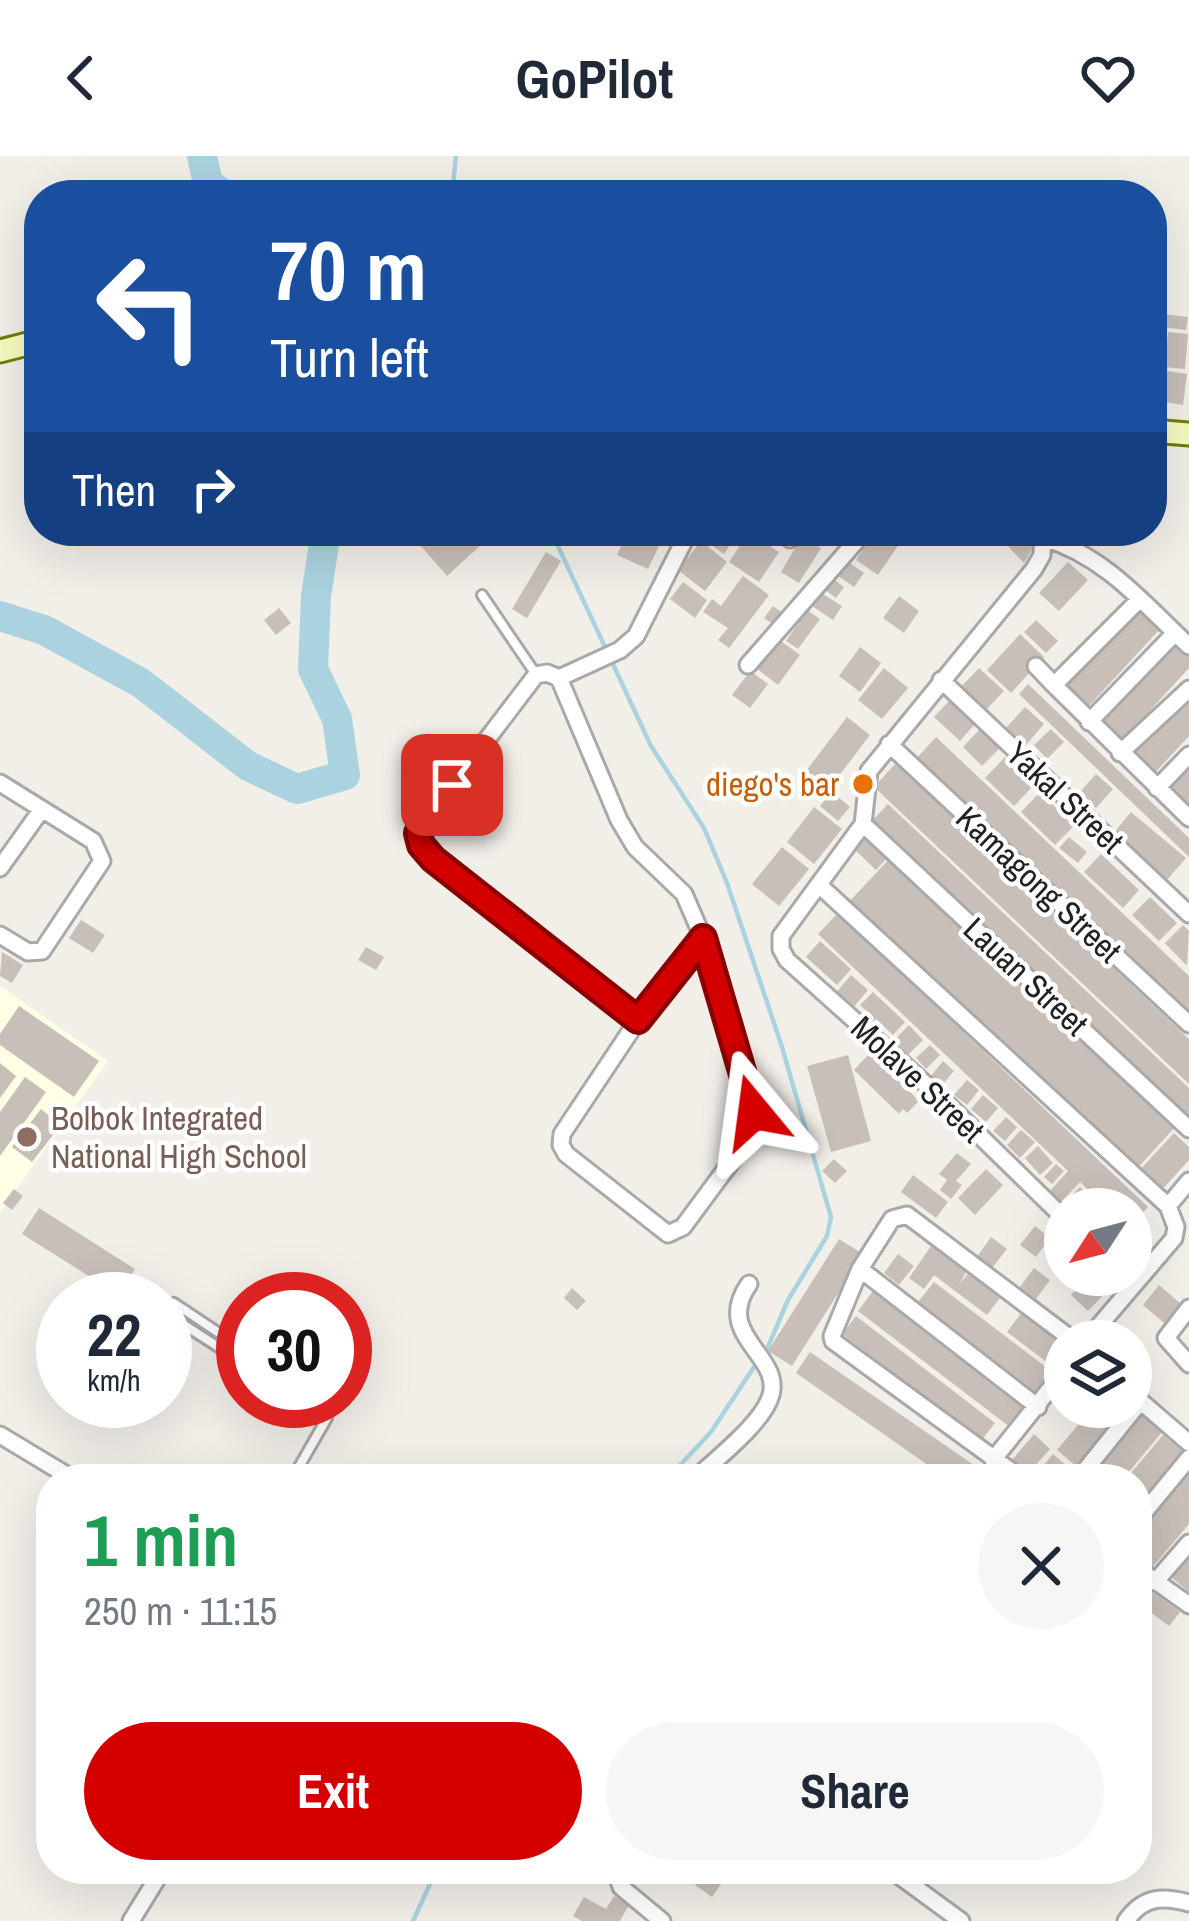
<!DOCTYPE html>
<meta charset="utf-8">
<style>
:root{--surface:#fff;--page:#f6f6f7;--text:#1f2937;--muted:#747a83;--accent:#d40000}
body{margin:0;font-family:"Archivo Narrow",sans-serif;background:var(--page);color:var(--text);height:100vh;display:flex;flex-direction:column;font-size:45px;white-space:nowrap}
*{box-sizing:border-box;margin:0}
p{font-size:39px;color:var(--muted)}
.icon{flex:none;width:66px;height:66px;fill:none;stroke:currentColor;stroke-width:2;stroke-linecap:round;stroke-linejoin:round}
.map{position:relative;flex:1;overflow:hidden}
.sheet{position:absolute;left:36px;top:1308px;width:1116px;height:420px;display:flex;flex-direction:column;background:var(--surface);border-radius:48px;box-shadow:0 12px 48px #0002}
.sheet>*{flex:none}
.guide{position:absolute;left:24px;top:24px;width:1143px;height:366px;border-radius:48px;box-shadow:0 12px 48px #0002;background:#1a4fa0;color:#fff;overflow:hidden}
.needle{width:78px;rotate:234deg}
.buttons{position:absolute;left:1044px;top:1032px;display:grid;gap:24px}
.buttons a{display:grid;place-items:center;width:108px;height:108px;border-radius:50%;background:var(--surface);box-shadow:0 12px 48px #0002;font-size:60px}
.speed{position:absolute;left:36px;top:1116px;display:flex;gap:24px;font-size:60px;font-weight:700;text-align:center}
.speed>*{display:grid;place-content:center;width:156px;height:156px;border-radius:50%;background:var(--surface);box-shadow:0 12px 48px #0002;line-height:1}
.speed small{font-size:30px;font-weight:400}
.speed .limit{border:18px solid #d22;background:#fff;color:#111}
.pin{position:absolute;display:grid;place-items:center;width:102px;height:102px;color:#fff;margin:-51px;border-radius:24px;box-shadow:0 6px 18px #0006}
.me{position:absolute;width:132px;margin:-66px;rotate:344deg;stroke-linejoin:round;filter:drop-shadow(0 0 9px #0008)}
.turn{display:flex;align-items:center;gap:42px;height:252px;padding:0 48px;font-size:54px}
.turn .icon{width:156px;height:156px;stroke-width:2.5}
.turn b{display:block;font-size:84px;line-height:102px}
.then{display:flex;align-items:center;height:114px;padding:0 48px;background:#0003;gap:24px;font-size:45px}
.round{display:grid;place-items:center;flex:none;width:126px;height:126px;border-radius:63px;background:var(--page)}
.head{display:flex;align-items:center;justify-content:space-between;height:204px;padding:0 48px}
h1{font-size:72px;font-weight:800;line-height:90px;color:#1e9e55}
.primary-button{display:flex;gap:24px;margin-top:auto;padding:24px 48px}
.primary-button a{flex:1;height:138px;border-radius:72px;background:var(--accent);color:#fff;font-size:48px;font-weight:800;line-height:138px;text-align:center}
.primary-button a+a{background:var(--page);color:var(--text)}
header{display:flex;justify-content:space-between;align-items:center;height:156px;padding:0 48px;background:var(--surface);font-size:54px;font-weight:800}
.map>svg:first-child{display:block}
.education{fill:#ffffe5}
.lines{fill:none;stroke-linecap:round;stroke-linejoin:round}
.stream{stroke:#aad3df;stroke-width:4.5}
.river{stroke:#aad3df;stroke-width:30}
.building{fill:#c7bfb8}
.lane-casing{stroke:#a9a9a9;stroke-width:14}
.street-casing{stroke:#a9a9a9;stroke-width:21}
.secondary-casing{stroke:#707d05;stroke-width:27}
.lane{stroke:#fff;stroke-width:8}
.street{stroke:#fff;stroke-width:15}
.secondary{stroke:#f7fabf;stroke-width:21}
.route-casing{stroke:#8a0000;stroke-width:30}
.route{stroke:#d40000;stroke-width:21}
.food-dot{fill:#e8710a;stroke:#fff;stroke-width:4.5}
.education-dot{fill:#8d6e63;stroke:#fff;stroke-width:4.5}
.labels{text-anchor:middle;stroke-width:9;stroke-linejoin:round;paint-order:stroke}
.food-label{font-size:33px;fill:#c56008;stroke:#fff;text-anchor:end}
.street-label{font-size:33px;fill:#222;stroke:#fff}
.education-label{font-size:33px;fill:#785e54;stroke:#fff;text-anchor:start}
</style>
<header><svg class="icon" aria-label="back" viewBox="0 0 24 24"><path d="M15 5l-7 7 7 7"/></svg>GoPilot<svg class="icon" aria-label="heart" viewBox="0 0 24 24"><path d="M12 20l-8-8c-3-5 5-10 8-4 3-6 11-1 8 4z"/></svg></header>
<div class="map">
<svg width="1189" height="1765" viewBox="0 0 1189 1765">
<rect width="100%" height="100%" fill="#f2efe9"/>
<!-- education -->
<path class="education" d="M0,830l108,75 -108,151z"/>
<g class="lines">
<!-- stream -->
<path class="stream" d="M452,39l4,-39
M551,375l100,215 53,82 23,55 55,164 49,170 -4,19 -39,64 -24,56
M667,1323l44,-47 45,-68
M413,1765l24,-52"/>
<!-- river -->
<path class="river" d="M202,0l6,27 16,12
M0,460l44,14 97,53 107,83 49,23 48,-14 -8,-56 -24,-50 3,-73 10,-65"/>
</g>
<!-- building -->
<path class="building" d="M1163,158l25,3 -2,13 -24,-3z
M1152,174l11,1 -3,34 -8,-1z
M1168,176l20,2 -3,35 -21,-2z
M1155,213l32,5 -4,31 -31,-5z
M436,375h34l12,13 -35,32 -27,-31z
M566,375h34l-30,12z
M628,375l32,13 -12,25 -31,-14z
M710,375h18l8,5 -12,18 -20,-14z
M875,375h33l-30,44 -22,-15z
M1012,375h16l6,15 -10,17 -23,-24z
M749,376l30,20 -20,30 -30,-20z
M802,380l19,12 -22,35 -18,-11z
M701,385l26,21 -22,29 -27,-21z
M546,396l15,9 -34,57 -15,-9z
M847,405l17,12 -10,14 -17,-12z
M1068,406l20,18 -29,31 -20,-18z
M743,420l26,19 -40,53 -11,-8 10,-12 -25,-16 9,-13 9,7z
M832,422l12,9 -8,11 -12,-9z
M683,426l24,18 -12,18 -25,-19z
M818,435l24,15 -9,14 -24,-16z
M899,440l20,15 -15,22 -21,-15z
M773,450l10,7 -9,12 -10,-7z
M1139,451l22,21 -73,79 -23,-20z
M279,452l12,15 -15,12 -12,-15z
M807,454l13,9 -22,30 -12,-8z
M1036,464l22,21 -12,12 -22,-21z
M1020,478l24,23 -33,36 -24,-23z
M778,483l22,16 -22,30 -22,-17z
M1173,486l16,15v11l-68,74 -22,-21z
M860,491l21,16 -21,29 -21,-16z
M884,512l24,20 -26,31 -24,-19z
M979,512l25,23 -18,19 -25,-23z
M750,515l18,13 -18,24 -18,-13z
M1028,528l161,154v19l-170,-163z
M1189,536v44l-35,38 -22,-21z
M949,545l25,24 -14,16 -26,-24z
M1025,551l19,17 -18,21 -20,-17z
M847,561l23,18 -44,58 -23,-18z
M981,572l20,19 -19,19 -19,-19z
M1051,573l13,13 -17,17 -13,-14z
M936,581l253,239v44l-275,-259z
M1005,601l29,28 -20,21 -29,-28z
M1189,605v44l-22,-20z
M896,607l293,276v45l-315,-297z
M1096,618l17,15 -17,19 -17,-15z
M832,636l18,15 -12,14 -18,-15z
M1040,636l34,34 -19,19 -34,-33z
M888,648l301,284v32l-318,-298z
M814,651l28,22 -28,35 -27,-22z
M1131,656l55,46 -20,23 -54,-46z
M869,678l21,21 -14,15 -22,-21z
M1069,681l18,15 -9,11 -19,-15z
M782,691l27,22 -30,37 -27,-22z
M1101,698l38,36 -16,18 -39,-36z
M891,701l286,268 -43,47 -286,-269z
M1150,741l27,26 -18,18 -27,-26z
M838,757l310,294 -17,18v-16h-23l-28,-27 -21,22 -11,-11 20,-22 -250,-237z
M81,764l24,15 -12,18 -24,-15z
M1183,769l6,6 -2,35 -22,-23z
M820,785l31,28 -14,16 -31,-28z
M366,791l18,10 -8,13 -18,-10z
M2,796l21,13 -11,18 -12,-7z
M851,819l17,15 -17,20 -17,-15z
M873,836l32,30 -12,13 -17,-16 -7,8 -6,-6 7,-7 -10,-9z
M19,850l80,55 -25,36 -74,-52v-11z
M909,869l14,15 -16,16 -14,-15z
M930,889l10,10 -14,14 -10,-11z
M870,897l45,44 3,5 -11,11 -4,-4 -4,5 -45,-44z
M848,899l23,86 -40,11 -24,-86z
M943,905l11,10 -12,14 -11,-9z
M0,907l16,13 -16,22z
M25,921l21,15 -46,64v-44z
M967,924l12,10 -12,15 -13,-10z
M983,939l15,13 -12,14 -15,-13z
M41,953l20,16 -29,37 -20,-15z
M1006,961l11,10 -12,14 -12,-10z
M1021,974l14,12 -15,16 -13,-13z
M1174,977l15,14v13l-31,34 -22,-20z
M1038,990l15,17 -13,12 -15,-17z
M957,997l14,11 -15,17 6,4 -11,14 -11,-9 7,-10 -8,-6z
M834,1003l13,12 -12,12 -13,-12z
M1056,1008l8,7 -12,13 -8,-7z
M986,1013l17,16 -28,30 -17,-17z
M913,1019l35,27 -12,16 -35,-26z
M1080,1031l8,8 -13,14 -9,-8z
M14,1033l9,7 -11,14 -9,-7z
M39,1052l96,61 -16,26 -97,-61z
M1135,1069l17,14 -9,10 -12,-10z
M1035,1070l15,12 -14,19 -16,-12z
M991,1081l16,12 -15,19 -15,-11z
M839,1083l24,15 -71,112 -24,-15z
M931,1090l35,26 -7,13 11,-14 32,24 -15,20 -53,-40 -10,14 -15,-11z
M898,1098l16,12 -15,19 -15,-12z
M1034,1112l16,12 -14,19 -16,-12z
M1090,1119l19,14 -21,22 -17,-16z
M934,1126l125,95 -16,21 -125,-96z
M1159,1129l22,19 -16,20 -22,-19z
M572,1132l14,13 -9,9 -13,-12z
M873,1135l157,120 -15,20 -157,-120z
M1022,1156l43,33v21l-5,6 -53,-40z
M856,1160l139,107 -14,18 -139,-107z
M810,1196l174,120 -4,7h-32l-152,-106z
M1093,1251h33l-50,59 -19,-16z
M1140,1256l23,19 -40,48h-40z
M1034,1278l16,15 -22,25 -16,-14z
M1163,1279l23,19 -49,58v-33h-11z
M1053,1298l16,14 -9,11h-28z
M1189,1315v53l-39,46 -13,-11v-25z
M1189,1395v41l-20,-17z
M1137,1425l43,31 -11,14 -32,-24z
M534,1713l14,4 -9,10 -10,-8z
M706,1713h9l11,8 -14,20 -17,-12z
M614,1740l15,9 -9,16h-38l-9,-5 11,-19 22,12z"/>
<g class="lines">
<!-- lane casing -->
<g class="lane-casing">
<path id="lane" d="M482,439l53,78
M168,1154l7,9 68,44
M168,1154l6,-7 69,46
M301,1245l26,17
M292,1323l35,-61 -6,-17"/>
</g>
<!-- street casing -->
<g class="street-casing">
<path id="street" d="M789,375l1,8
M1043,375l-1,24 -8,14 -165,202 -6,53 -82,112v13l6,11 153,137 125,122
M1044,382c61,18 100,66 145,108
M1140,443l-86,86 135,133
M748,509l117,-134
M1036,510l18,19
M559,522l61,-28 16,-14 53,-105
M941,524l248,234
M1089,566l86,-89
M889,588l300,280
M1120,597l69,-64
M0,627l93,58 9,20 -60,90 -14,1 -28,-17
M1157,632l32,-33
M863,668l326,305
M0,712l42,-59
M819,729l349,321 8,21 -2,11 -88,103
M638,864l-205,-161 -12,-14 -3,-12 6,-11 112,-147 11,-2 12,5 60,142 16,27 49,47 19,44 51,174 -3,23 -68,92 -15,7 -102,-80 -5,-9 1,-11 76,-114 65,-82
M1168,1050l21,-25
M860,1113l178,138
M1189,1152l-23,30 23,26
M1131,1237l58,50
M0,1279l73,44
M993,1304l72,-90
M695,1323c22,-21 68,-56 76,-84 11,-40 -58,-60 -22,-111
M1022,1323l-189,-138 -1,-5 28,-67 32,-50 15,-4 167,126
M1078,1323l62,-77
M1137,1365l52,-63
M1137,1412l52,37
M1155,1426l34,-39
M615,1713l6,18 41,34
M890,1713l71,52
M131,1765l32,-52
M1126,1765c17,-25 37,-25 63,-18"/>
</g>
<!-- secondary casing -->
<g class="secondary-casing">
<path id="secondary" d="M0,195l39,-10
M1152,275l37,3"/>
</g>
<!-- lane -->
<use href="#lane" class="lane"/>
<!-- street -->
<use href="#street" class="street"/>
<!-- secondary -->
<use href="#secondary" class="secondary"/>
</g>
<g class="lines">
<!-- route casing -->
<g class="route-casing">
<path id="route" d="M452,629l-34,48 3,12 12,14 205,161 65,-82 51,174"/>
</g>
<!-- route -->
<use href="#route" class="route"/>
</g>
<!-- markers -->
<circle class="food-dot" cx="863" cy="628" r="12"/>
<circle class="education-dot" cx="27" cy="981" r="12"/>
<g class="labels">
<!-- food labels -->
<g class="food-label">
<text x="839" y="640">diego's bar</text>
</g>
<!-- street labels -->
<g class="street-label">
<text transform="translate(1065 641) rotate(43)" y="12">Yakal Street</text>
<text transform="translate(1039 728) rotate(43)" y="12">Kamagong Street</text>
<text transform="translate(1026 820) rotate(43)" y="12">Lauan Street</text>
<text transform="translate(918 923) rotate(43)" y="12">Molave Street</text>
</g>
<!-- education labels -->
<g class="education-label">
<text x="51" y="974">Bolbok Integrated<tspan x="51" dy="38">National High School</tspan></text>
</g>
</g>
</svg>
<div class="buttons">
<a><svg class="needle" viewBox="-14 -14 28 28"><path d="M0-13l5 13h-10z" fill="#e53935"/><path d="M0 13l5-13h-10z" fill="#747a83"/></svg></a>
<a><svg class="icon" aria-label="layers" viewBox="0 0 24 24"><path d="M12 4l9 5-9 5-9-5zM3 14l9 5 9-5"/></svg></a>
</div>
<div class="speed"><div>22<small>km/h</small></div><div class="limit">30</div></div>
<div class="pin" style="left:452px;top:629px;background:#d93025"><svg class="icon" aria-label="arrive" viewBox="0 0 24 24"><path d="M6 21V4h12l-3 4 3 4H6"/></svg></div>
<svg class="me" style="left:754px;top:956px" viewBox="-20 -20 40 40"><path d="M0-17L14 15 0 8-14 15z" fill="#d40000" stroke="#fff" stroke-width="4"/></svg>
<div class="guide">
<div class="turn"><svg class="icon" aria-label="left" viewBox="0 0 24 24"><path d="M17 20v-9H6M10 6l-5 5 5 5"/></svg><div><b>70 m</b>Turn left</div></div>
<div class="then">Then<svg class="icon" aria-label="right" viewBox="0 0 24 24"><path d="M7 20v-9h11M14 6l5 5-5 5"/></svg></div>
</div>
<section class="sheet">
<div class="head"><div><h1>1 min</h1><p>250 m · 11:15</p></div><a class="round"><svg class="icon" aria-label="close" viewBox="0 0 24 24"><path d="M6 6l12 12M18 6L6 18"/></svg></a></div>
<div class="primary-button"><a>Exit</a><a>Share</a></div>
</section>
</div>
